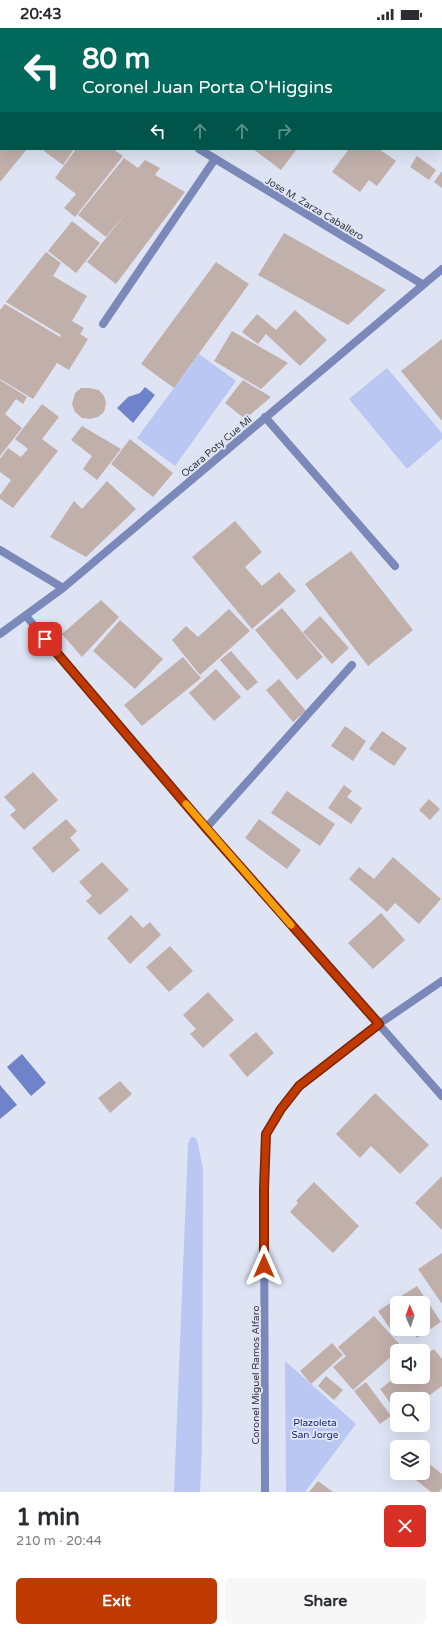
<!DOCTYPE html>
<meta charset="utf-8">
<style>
:root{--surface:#fff;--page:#f7f7f7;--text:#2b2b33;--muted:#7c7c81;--accent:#c03900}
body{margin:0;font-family:"Varela Round",sans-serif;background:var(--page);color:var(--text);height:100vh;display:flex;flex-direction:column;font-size:15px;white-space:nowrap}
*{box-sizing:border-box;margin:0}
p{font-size:13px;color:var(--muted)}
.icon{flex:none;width:22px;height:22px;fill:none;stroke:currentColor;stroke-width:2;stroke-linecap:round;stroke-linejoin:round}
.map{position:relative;height:1464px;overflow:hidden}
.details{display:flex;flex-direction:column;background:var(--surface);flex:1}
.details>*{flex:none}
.guide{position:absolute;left:0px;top:0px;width:442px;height:122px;box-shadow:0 4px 16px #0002;background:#00695c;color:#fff;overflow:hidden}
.needle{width:26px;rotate:358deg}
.buttons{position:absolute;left:390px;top:1268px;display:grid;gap:8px}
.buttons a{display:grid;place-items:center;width:40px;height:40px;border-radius:6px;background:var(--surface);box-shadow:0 4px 16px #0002;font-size:20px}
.pin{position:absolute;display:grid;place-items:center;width:34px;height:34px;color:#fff;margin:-17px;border-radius:8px;box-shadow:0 2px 6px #0006}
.me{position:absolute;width:44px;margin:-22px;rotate:0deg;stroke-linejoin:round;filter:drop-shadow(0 0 3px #0008)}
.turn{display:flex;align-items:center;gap:14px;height:84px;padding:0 16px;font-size:18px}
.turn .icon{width:52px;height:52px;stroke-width:2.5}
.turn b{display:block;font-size:28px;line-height:34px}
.lanes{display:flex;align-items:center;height:38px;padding:0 16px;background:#0003;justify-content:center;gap:20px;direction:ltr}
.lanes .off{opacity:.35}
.round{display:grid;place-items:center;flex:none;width:42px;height:42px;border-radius:6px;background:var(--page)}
.summary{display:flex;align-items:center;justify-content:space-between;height:68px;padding:0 16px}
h1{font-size:24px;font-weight:700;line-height:30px}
.cta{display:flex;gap:8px;margin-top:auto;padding:8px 16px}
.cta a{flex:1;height:46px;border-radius:6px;background:var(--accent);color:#fff;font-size:16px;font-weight:700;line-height:46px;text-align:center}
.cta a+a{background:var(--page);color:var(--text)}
.status{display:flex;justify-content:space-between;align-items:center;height:28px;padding:0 20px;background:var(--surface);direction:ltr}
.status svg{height:11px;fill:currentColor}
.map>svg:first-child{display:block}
.green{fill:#b9c7f2}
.water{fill:#6f83ca}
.building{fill:#c1afaa}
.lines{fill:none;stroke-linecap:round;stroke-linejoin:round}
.service{stroke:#7a88ba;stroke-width:8}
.minor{stroke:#7a88ba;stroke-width:8}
.route-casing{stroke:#7d2500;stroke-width:10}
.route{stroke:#c03900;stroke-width:7}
.slow{stroke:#f59e0b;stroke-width:7}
.labels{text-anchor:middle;stroke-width:4;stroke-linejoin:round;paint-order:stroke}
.street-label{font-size:10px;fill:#34363c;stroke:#dfe4f4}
.park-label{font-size:10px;fill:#1e277a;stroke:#dfe4f4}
</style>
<div class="status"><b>20:43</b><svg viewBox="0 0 49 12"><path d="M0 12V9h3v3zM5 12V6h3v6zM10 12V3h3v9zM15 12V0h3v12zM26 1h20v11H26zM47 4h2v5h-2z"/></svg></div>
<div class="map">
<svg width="442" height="1464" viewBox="0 0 442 1464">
<rect width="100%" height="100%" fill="#dfe4f4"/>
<!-- green -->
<path class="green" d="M199,326l37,27 -61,85 -38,-28z
M387,340l55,65v6l-35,30 -58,-70z
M191,1109h3l3,3 6,29 -1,279 -2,44h-26l14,-348z
M285,1333l71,63 -51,68h-19z"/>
<!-- water -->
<path class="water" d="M145,359l10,8 -22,28 -16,-15 11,-11 12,-4z
M22,1026l24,29 -15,13 -24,-29z
M0,1057l17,20 -17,14z"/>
<!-- building -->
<path class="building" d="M0,121h27l-27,33z
M45,121h29l-11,16 -19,-14z
M76,121h37l10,7 -48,61 -11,-9 12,-14 -21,-16z
M253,121h41l2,1 -15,20z
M349,121h30l17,12 -19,25 -8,-6 -9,12 -28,-20z
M417,128l19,14 -7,10 -19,-13z
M124,130l14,10 7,-8 15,8 -5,7 30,17 -69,92 -29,-22 43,-54 -24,29 -28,-22z
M442,143v17l-8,-6z
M72,193l28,22 -24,30 -28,-22z
M284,205l102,57 -38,35 -90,-50z
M46,224l15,11 -8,13 34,20 -15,25 12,7 -4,6 8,5 -19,31 -12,-7 -24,36 -33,-20v-69l5,-6 55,33 1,-2 -55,-33z
M216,234l33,22 -75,104 -33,-24z
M295,282l32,30 -27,26 -34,-32 -8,10 -16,-12 15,-18 19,16z
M232,303l56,32 -27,26 -47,-28z
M442,311v82l-41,-50z
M0,352l27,17 -4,7 -7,-5 -11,15 17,14 -22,28z
M243,352l28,17 -26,22 -20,-16z
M81,360h8l10,2 5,6 2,7 -2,9 -6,5 -8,2 -8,-1 -7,-6 -3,-8 3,-11z
M42,376l17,13 -17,22 16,12 -45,57 -13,-9v-4l11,-15 -11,-8v-13l8,-11 13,9 7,-8 -13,-10z
M82,398l39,23 -24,31 -14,-11 9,-13 -21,-16z
M130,411l43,34 -20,24 -42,-33z
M107,453l29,28 -50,48 -36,-20 24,-36 8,8z
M235,493l27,31 -17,15 17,19 17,-14 17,19 -44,38 -60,-72z
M351,523l62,79 -45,36 -63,-82z
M101,572l18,17 -37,40 -20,-23z
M282,580l41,49 -26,23 -42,-50z
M229,581l21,22 -50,44 -28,-35 14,-14 12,11z
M320,588l29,32 -17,16 -29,-32z
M120,592l43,39 -28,30 -42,-38z
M231,623l27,31 -11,9 -27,-31z
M183,629l18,21 -59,48 -18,-21z
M216,641l25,28 -27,24 -25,-28z
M279,651l27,32 -13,11 -27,-32z
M345,698l21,15 -13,20 -22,-15z
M382,703l25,17 -13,18 -25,-17z
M33,744l25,28 -34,30 -14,-15 6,-5 -12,-13z
M344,757l8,6 -5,6 15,11 -11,16 -23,-16z
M287,763l48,33 -15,22 -49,-33z
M429,771l11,10 -10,11 -11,-10z
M66,791l11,12 -7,7 10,12 -27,23 -21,-25z
M259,791l42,31 -14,19 -42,-31z
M393,829l48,42 -22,25 -24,-21 -8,9 -38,-33 10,-12 15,12z
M102,834l27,28 -29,25 -14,-14 6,-5 -13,-14z
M381,885l24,27 -32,29 -25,-26z
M131,887l12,13 7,-6 11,13 -31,29 -23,-26z
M170,918l23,25 -24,21 -23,-25z
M208,964l26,28 -31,28 -13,-14 6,-5 -13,-14z
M256,1004l18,21 -27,24 -18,-22z
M120,1053l12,13 -22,19 -12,-15z
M375,1065l54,52 -29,29 -29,-28 -11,12 -24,-24z
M442,1148v54l-27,-27z
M314,1154l45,44 -26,27 -43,-41 8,-9 -2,-2z
M442,1225v51l-24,-35z
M417,1258l24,36 -24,16 -6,-9h12v-26h-26v26h11l-12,8 -18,-26z
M374,1288l28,31 -49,43 -20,-23 13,-11 -8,-9z
M332,1315l11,12 -32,29 -11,-13z
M434,1321l8,10v27l-19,14 -26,-1v13l-17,-23 16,-12h27v-20z
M326,1348l17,14 -9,10 -16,-14z
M366,1354l25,34 -11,8 -26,-33z
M423,1431l19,15v14l-3,4h-8l-24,-19h16z
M318,1453l15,11h-24z"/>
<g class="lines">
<!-- service -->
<path class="service" d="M103,296l112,-165
M206,800l146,-163"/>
<!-- minor -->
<path class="minor" d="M73,1l1,-1
M0,3l1,1
M199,121l223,135
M265,389l130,149
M0,522l63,38
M26,588l180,212 236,268
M0,606l63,-46 379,-319
M265,1464l-1,-303 2,-55 15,-25 18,-23 80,-62 63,-43"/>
</g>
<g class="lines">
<!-- route casing -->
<g class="route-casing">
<path id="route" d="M45,611l161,189 173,196 -80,62 -18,23 -15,25 -2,55v77"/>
</g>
<!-- route -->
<use href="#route" class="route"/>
<!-- slow -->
<path class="slow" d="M186,776l105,121"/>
</g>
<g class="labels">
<!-- street labels -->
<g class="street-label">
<text transform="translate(315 180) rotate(31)" y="4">Jose M. Zarza Caballero</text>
<text transform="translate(216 418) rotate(-40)" y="4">Ocara Poty Cue Mi</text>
<text transform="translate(255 1347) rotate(-90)" y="4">Coronel Miguel Ramos Alfaro</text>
</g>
<!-- park labels -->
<g class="park-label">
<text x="315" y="1398">Plazoleta<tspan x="315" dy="12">San Jorge</tspan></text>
</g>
</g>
</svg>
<div class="buttons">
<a><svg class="needle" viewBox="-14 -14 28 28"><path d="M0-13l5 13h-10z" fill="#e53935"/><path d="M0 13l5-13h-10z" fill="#7c7c81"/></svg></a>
<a><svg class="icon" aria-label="sound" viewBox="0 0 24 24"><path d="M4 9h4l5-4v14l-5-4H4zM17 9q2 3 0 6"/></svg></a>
<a><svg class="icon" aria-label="search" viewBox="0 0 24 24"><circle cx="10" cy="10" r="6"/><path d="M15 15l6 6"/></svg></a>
<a><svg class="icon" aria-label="layers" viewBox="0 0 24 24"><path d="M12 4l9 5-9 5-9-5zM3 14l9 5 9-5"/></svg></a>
</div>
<div class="pin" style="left:45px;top:611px;background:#d93025"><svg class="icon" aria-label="arrive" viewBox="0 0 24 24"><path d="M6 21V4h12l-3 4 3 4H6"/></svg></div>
<svg class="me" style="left:264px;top:1238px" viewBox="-20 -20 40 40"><path d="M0-17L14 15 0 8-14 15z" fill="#c03900" stroke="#fff" stroke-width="4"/></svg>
<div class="guide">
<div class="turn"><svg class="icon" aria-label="left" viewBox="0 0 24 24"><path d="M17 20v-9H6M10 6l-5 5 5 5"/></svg><div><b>80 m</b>Coronel Juan Porta O'Higgins</div></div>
<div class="lanes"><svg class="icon" aria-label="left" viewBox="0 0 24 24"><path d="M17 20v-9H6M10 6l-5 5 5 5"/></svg><svg class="icon off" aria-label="ahead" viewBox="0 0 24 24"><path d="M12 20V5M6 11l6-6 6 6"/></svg><svg class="icon off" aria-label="ahead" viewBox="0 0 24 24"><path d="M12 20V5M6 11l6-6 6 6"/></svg><svg class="icon off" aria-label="right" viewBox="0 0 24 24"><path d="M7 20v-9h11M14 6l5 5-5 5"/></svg></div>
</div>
</div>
<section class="details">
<div class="summary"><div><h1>1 min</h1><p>210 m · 20:44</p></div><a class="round" style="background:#d93025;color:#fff"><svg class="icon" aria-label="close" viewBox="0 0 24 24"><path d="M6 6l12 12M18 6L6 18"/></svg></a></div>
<div class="cta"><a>Exit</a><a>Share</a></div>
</section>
